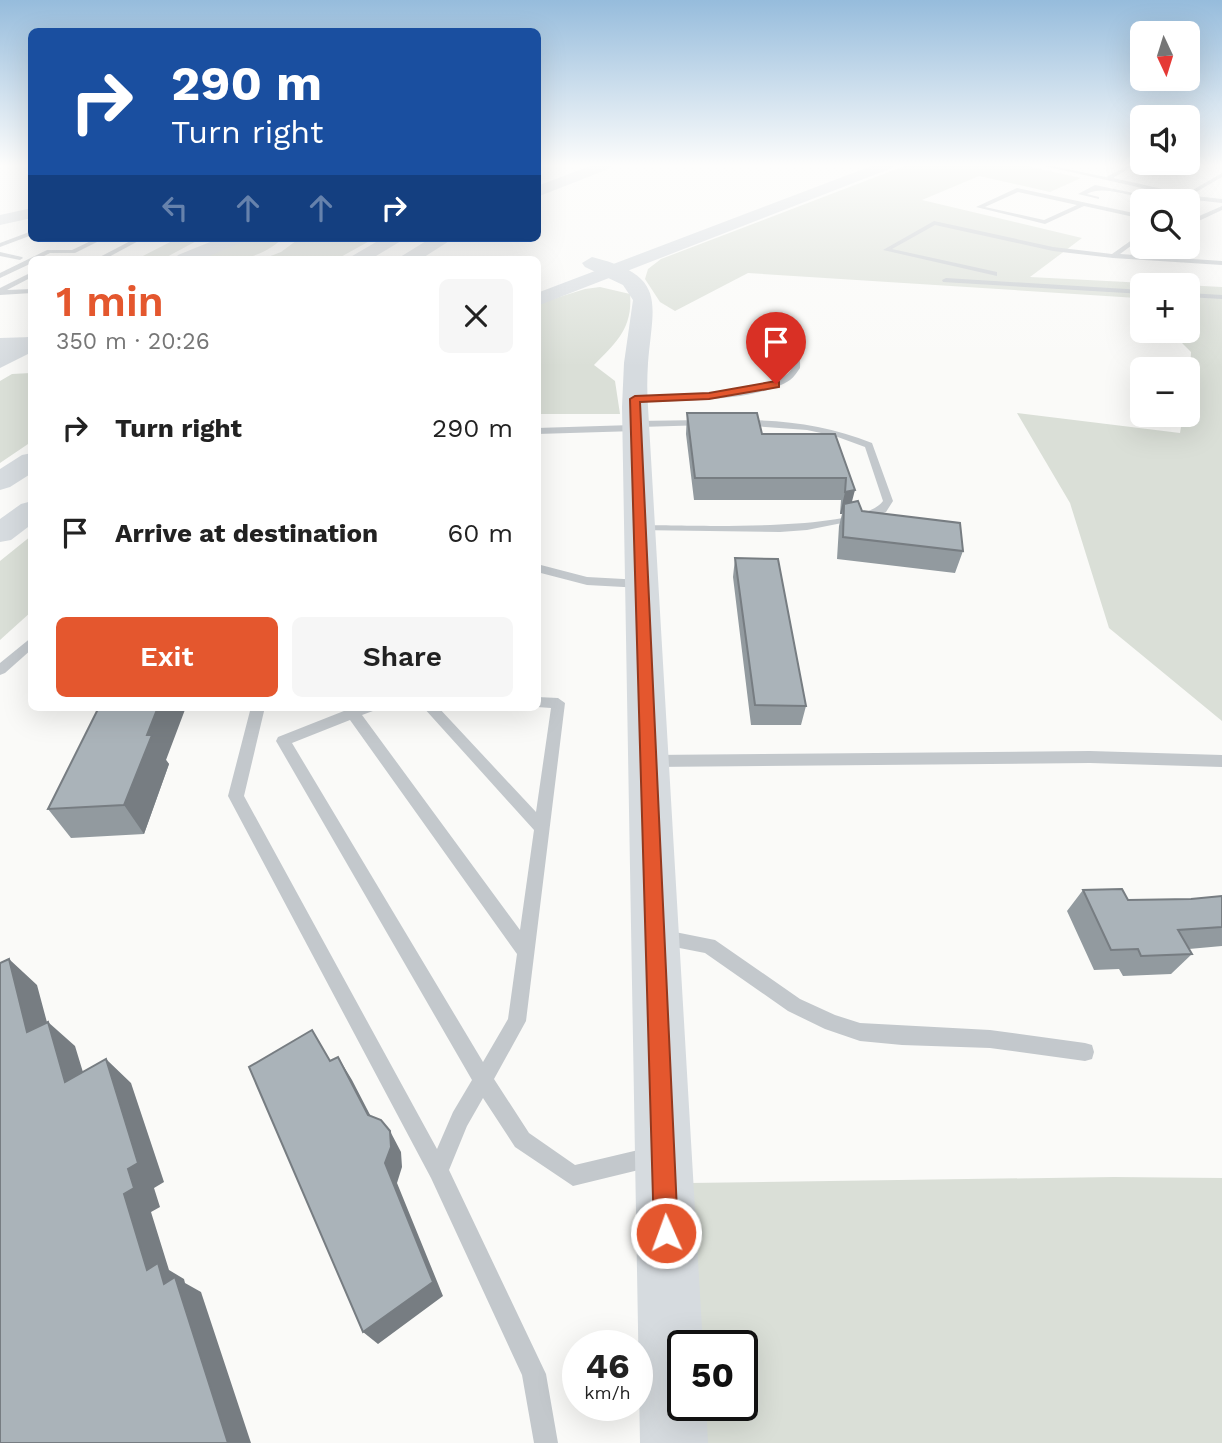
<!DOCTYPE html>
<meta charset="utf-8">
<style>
:root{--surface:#fff;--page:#f6f6f6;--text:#222;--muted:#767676;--accent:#e4572e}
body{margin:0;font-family:"Work Sans",sans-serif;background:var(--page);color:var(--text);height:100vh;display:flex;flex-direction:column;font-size:26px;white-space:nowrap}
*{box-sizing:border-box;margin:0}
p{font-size:23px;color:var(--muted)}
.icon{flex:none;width:38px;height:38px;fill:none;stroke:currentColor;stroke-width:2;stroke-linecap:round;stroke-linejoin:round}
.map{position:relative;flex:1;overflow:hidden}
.panel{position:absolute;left:28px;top:256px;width:513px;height:455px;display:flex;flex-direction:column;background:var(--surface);border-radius:10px;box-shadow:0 7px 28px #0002}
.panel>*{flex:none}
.top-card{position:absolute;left:28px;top:28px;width:513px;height:214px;border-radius:10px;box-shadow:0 7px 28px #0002;background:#1a4fa0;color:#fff;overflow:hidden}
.needle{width:46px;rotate:176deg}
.controls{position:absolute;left:1130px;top:21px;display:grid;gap:14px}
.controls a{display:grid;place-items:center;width:70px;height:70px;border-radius:10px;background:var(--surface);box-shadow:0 7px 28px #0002;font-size:35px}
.speed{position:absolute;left:562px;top:1330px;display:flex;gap:14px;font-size:35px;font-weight:700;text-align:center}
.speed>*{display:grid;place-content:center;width:91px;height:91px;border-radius:50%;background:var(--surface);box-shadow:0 7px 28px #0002;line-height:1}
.speed small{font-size:18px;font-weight:400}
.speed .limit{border:4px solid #111;border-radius:10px;background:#fff;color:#111}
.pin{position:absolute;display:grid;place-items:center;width:60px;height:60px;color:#fff;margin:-72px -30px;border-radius:50% 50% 50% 0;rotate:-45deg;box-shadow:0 0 7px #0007}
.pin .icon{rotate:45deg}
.me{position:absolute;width:77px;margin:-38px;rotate:358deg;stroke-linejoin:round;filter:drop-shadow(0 0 5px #0008)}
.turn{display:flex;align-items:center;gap:24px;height:147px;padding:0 28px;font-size:32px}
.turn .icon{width:91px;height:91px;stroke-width:2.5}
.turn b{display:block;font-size:49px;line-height:60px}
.lanes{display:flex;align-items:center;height:66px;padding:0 28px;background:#0003;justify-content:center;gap:35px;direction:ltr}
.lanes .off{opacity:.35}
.round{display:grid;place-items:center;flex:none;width:74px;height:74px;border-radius:10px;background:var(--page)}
.overview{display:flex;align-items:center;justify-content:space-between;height:119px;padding:0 28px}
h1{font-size:42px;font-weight:600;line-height:52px;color:var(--accent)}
.primary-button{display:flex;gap:14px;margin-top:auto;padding:14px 28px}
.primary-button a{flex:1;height:80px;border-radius:10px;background:var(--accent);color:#fff;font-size:28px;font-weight:600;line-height:80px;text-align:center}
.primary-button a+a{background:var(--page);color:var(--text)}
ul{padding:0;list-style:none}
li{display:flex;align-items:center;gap:21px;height:105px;padding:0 28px}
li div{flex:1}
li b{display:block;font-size:26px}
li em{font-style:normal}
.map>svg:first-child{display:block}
.green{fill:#dadfd7}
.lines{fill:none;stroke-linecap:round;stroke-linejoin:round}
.service{fill:#c3c8cc;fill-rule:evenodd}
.secondary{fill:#d6dbdf;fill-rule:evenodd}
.trunk{fill:#d6dbdf;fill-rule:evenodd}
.motorway{fill:#d6dbdf;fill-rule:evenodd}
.wall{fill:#929a9f}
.shaded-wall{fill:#777d82}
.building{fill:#aab3b9;stroke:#777d82;stroke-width:2}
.route{fill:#e4572e;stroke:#94391e;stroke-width:2}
</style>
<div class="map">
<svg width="1222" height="1443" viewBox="0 0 1222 1443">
<rect width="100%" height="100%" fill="#fafaf8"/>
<!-- green -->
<path class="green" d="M907,165h116l58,13 -31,14 -71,-16 -57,24 160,38 -52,39 192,10v434l-113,-93 -39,-125 -53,-90 163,20 3,-18h5l3,-63 -21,-21h18v-46h-45v18l-6,-5 -389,-25 -73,38 -15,-9 -15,-23 3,-10 13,-10z
M178,238h24l-39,21h-26z
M248,238h35c-28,26 -52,21 -88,21z
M300,238h75l-38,21h-74l18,-7z
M600,287l30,7c3,34 -14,49 -36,71l21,16 5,33h-83v-110l48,-15z
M31,373v69l-31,21v-82l12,-7z
M31,536v76l-31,28v-79z
M1114,1177l108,1v265h-518l-2,-38h40v-59h-44l-9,-163z"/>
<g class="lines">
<!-- service -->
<path class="service" d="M1040,165h8l58,12 24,-12h5l-22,13 82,18 27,3v4l-27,-3z
M1222,173v4l-26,15 -5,-1z
M1095,185l67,14 3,2c-24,1 -58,-18 -78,-7l12,3v2l-21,-5z
M1017,188l126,27v4l-59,-13 -39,18 -69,-17zM1018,192l59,13 -33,15 -59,-13z
M1222,206v4l-34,16v-5z
M934,221l119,26 59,7 31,-22v5l-23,17 102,7v4l-109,-7 -60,-7 -118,-26 -43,24 105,23v4l-114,-26z
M32,231v4l-32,12v-4z
M97,238h8l-30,15h-25l-12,6h-6v4l-32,15v-5l47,-23h25z
M136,238h8l-39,21h-9z
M0,252l22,5 1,1 -3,2 -20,-4z
M32,272v5l-25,13 25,-1v4l-32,2v-7z
M946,278l197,12v4l-200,-12 -1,-2z
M1188,293l34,2v4l-34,-2z
M785,330c11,8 16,24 15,38 -3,4 -6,9 -10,12 -32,22 -116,21 -155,22l-5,-3 5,-3c28,0 145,-1 157,-28 4,-11 -6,-27 -11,-36z
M704,420l5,3 -2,2 -67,2 -1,3 -3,1 -99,3v-6l95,-3 1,-3 3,-1z
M742,420c46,0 88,6 130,23l21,58 -7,11 -14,5 -65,13 -27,2 -144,-2v-4l4,-1c42,0 221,8 243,-24l-18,-54 -30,-11 -28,-6 -68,-5 -2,-2z
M537,564l50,13 55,3 6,4 -6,4 -55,-3 -50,-13z
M32,637v12l-27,24 -5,2v-12z
M537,697l21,1 7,5 -39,318 -32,58 35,54 46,32 76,-18 7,3 3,7 -3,7 -7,3 -78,19 -58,-39 -32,-49 -16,28 -18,44 97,204 12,69h-24l-12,-68 -91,-197 -203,-382 23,-89h14l-21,89 193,353 16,-37 19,-32 -196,-339 2,-4 76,-30h21l-2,4 -11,4 158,215 14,-100 -111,-123h15l98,105 15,-104 -14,-1zM350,720l167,234 -9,65 -25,43 -191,-319z
M1090,751l132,4v12l-132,-4 -440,4 -5,-2 -2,-4 2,-4 5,-2z
M660,929l55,11 85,59 35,16 25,8 130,7 95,13 7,2 2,7 -2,7 -7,2 -95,-13 -88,-3 -42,-4 -35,-12 -37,-18 -83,-58 -51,-10 -3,-6 3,-6z"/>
<!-- secondary -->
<path class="secondary" d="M32,208v10l-32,7v-10z
M592,257c76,19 61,45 56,106 -1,15 -1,30 0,44l55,939h-21v59h24l2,38h-68l-18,-1036 2,-44 9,-63 -10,-15 -38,-18 -3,-4z"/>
<!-- trunk -->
<path class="trunk" d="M874,165h21l-3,3 -355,138v-13z
M32,337v14l-32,1v-14z"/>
<!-- motorway -->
<path class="motorway" d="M593,165h21l-3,3 -74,29v-11z
M220,238h25l-2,4 -41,17h-27l3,-4z
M383,238h23l-35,21h-24z
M431,238h23l-33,21h-24z
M32,335v17l-32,16v-17z
M32,453v20l-22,14 -10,3v-21l22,-14z
M32,501v23l-21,16 -11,2v-23l21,-15z"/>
</g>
<!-- wall -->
<path class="wall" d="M687,413l75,21h73l17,69 10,8 101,40 -8,22 -118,-14 2,-33 3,-12h-2l1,-14h-147l-8,-66z
M735,558l71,148 -5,19h-50l-18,-148z
M166,760l3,4 -25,70 -73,4 -23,-29z
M1083,890l45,10 63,-1 31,-3v50l-33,3 3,5 -21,20 -48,2 -4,-7 -25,1 -27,-59z"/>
<!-- shaded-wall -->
<path class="shaded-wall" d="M855,490l-6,23 -5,-9 -2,10h-2l5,-22z
M158,707h28l-20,53 3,4 -25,70 -20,-29 23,-70z
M9,959l28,26 19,71 -29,-24z
M48,1022l27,24 18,59 -28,-23z
M338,1057l14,23 29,56 -13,-21z
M106,1059l25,24 33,99 -10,6 6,19 -9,5 18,58 15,9 1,4 16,9 50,151h-23l-64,-159 -17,-14 -23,-76 4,-25z
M390,1131l11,21 1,15 -5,16 46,113 -65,48 -15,-12z"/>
<!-- building -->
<path class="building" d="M687,413h70l5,21h73l20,56 -10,2 1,-14h-151z
M858,501l4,10 98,12 3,28 -120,-14 1,-33z
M735,558l43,1 28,147 -51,-1z
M99,707h59l-11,28h5l-28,70 -76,4z
M1122,889l6,11 63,-1 31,-3v31l-44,3 14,24 -51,2 -3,-7 -27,1 -28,-60z
M9,959l18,73 21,-10 17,60 41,-23 32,104 -10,6 6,19 -10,6 23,76 11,-7 6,21 11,-7 53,166h-228v-480z
M312,1030l18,31 8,-4 30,58 13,5 9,11 1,16 -6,16 48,119 -70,50 -114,-265z"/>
<!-- sky -->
<linearGradient id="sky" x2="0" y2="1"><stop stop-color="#96bcdc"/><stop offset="0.45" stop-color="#fdfdfc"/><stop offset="1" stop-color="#fdfdfc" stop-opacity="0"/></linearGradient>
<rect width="1222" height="367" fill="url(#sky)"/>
<!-- route -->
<path class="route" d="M776,381l3,1v5l-70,12 -69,3 38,831 -3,9 -9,4 -9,-4 -3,-9 -24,-834 5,-3 74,-3z"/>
</svg>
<div class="controls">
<a><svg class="needle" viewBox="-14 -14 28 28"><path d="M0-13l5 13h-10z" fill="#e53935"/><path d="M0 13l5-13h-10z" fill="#767676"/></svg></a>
<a><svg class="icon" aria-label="sound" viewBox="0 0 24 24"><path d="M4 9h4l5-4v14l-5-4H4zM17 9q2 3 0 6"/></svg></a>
<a><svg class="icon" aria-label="search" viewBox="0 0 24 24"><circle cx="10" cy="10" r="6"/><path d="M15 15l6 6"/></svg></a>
<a>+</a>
<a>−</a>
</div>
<div class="speed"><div>46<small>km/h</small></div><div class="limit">50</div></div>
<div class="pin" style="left:776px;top:384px;background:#d93025"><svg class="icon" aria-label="arrive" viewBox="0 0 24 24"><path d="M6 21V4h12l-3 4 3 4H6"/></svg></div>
<svg class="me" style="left:666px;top:1233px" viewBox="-20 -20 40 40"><circle r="17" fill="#e4572e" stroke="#fff" stroke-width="3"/><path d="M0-11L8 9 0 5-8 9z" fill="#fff"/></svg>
<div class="top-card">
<div class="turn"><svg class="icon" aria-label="right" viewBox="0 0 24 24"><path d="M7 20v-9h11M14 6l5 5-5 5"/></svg><div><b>290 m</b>Turn right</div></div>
<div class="lanes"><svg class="icon off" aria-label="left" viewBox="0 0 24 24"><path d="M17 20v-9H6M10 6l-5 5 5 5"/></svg><svg class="icon off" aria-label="ahead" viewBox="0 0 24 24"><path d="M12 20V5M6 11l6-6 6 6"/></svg><svg class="icon off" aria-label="ahead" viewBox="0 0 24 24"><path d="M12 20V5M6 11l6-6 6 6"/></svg><svg class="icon" aria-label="right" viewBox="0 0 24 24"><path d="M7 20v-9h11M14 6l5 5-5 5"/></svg></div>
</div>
<section class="panel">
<div class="overview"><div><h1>1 min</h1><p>350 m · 20:26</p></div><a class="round"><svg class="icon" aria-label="close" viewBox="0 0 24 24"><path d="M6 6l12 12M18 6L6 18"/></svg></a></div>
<ul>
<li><svg class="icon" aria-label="right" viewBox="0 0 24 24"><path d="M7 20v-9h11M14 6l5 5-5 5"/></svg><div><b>Turn right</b></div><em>290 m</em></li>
<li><svg class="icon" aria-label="arrive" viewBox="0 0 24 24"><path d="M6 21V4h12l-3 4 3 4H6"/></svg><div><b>Arrive at destination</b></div><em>60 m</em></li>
</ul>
<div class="primary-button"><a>Exit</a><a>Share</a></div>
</section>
</div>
